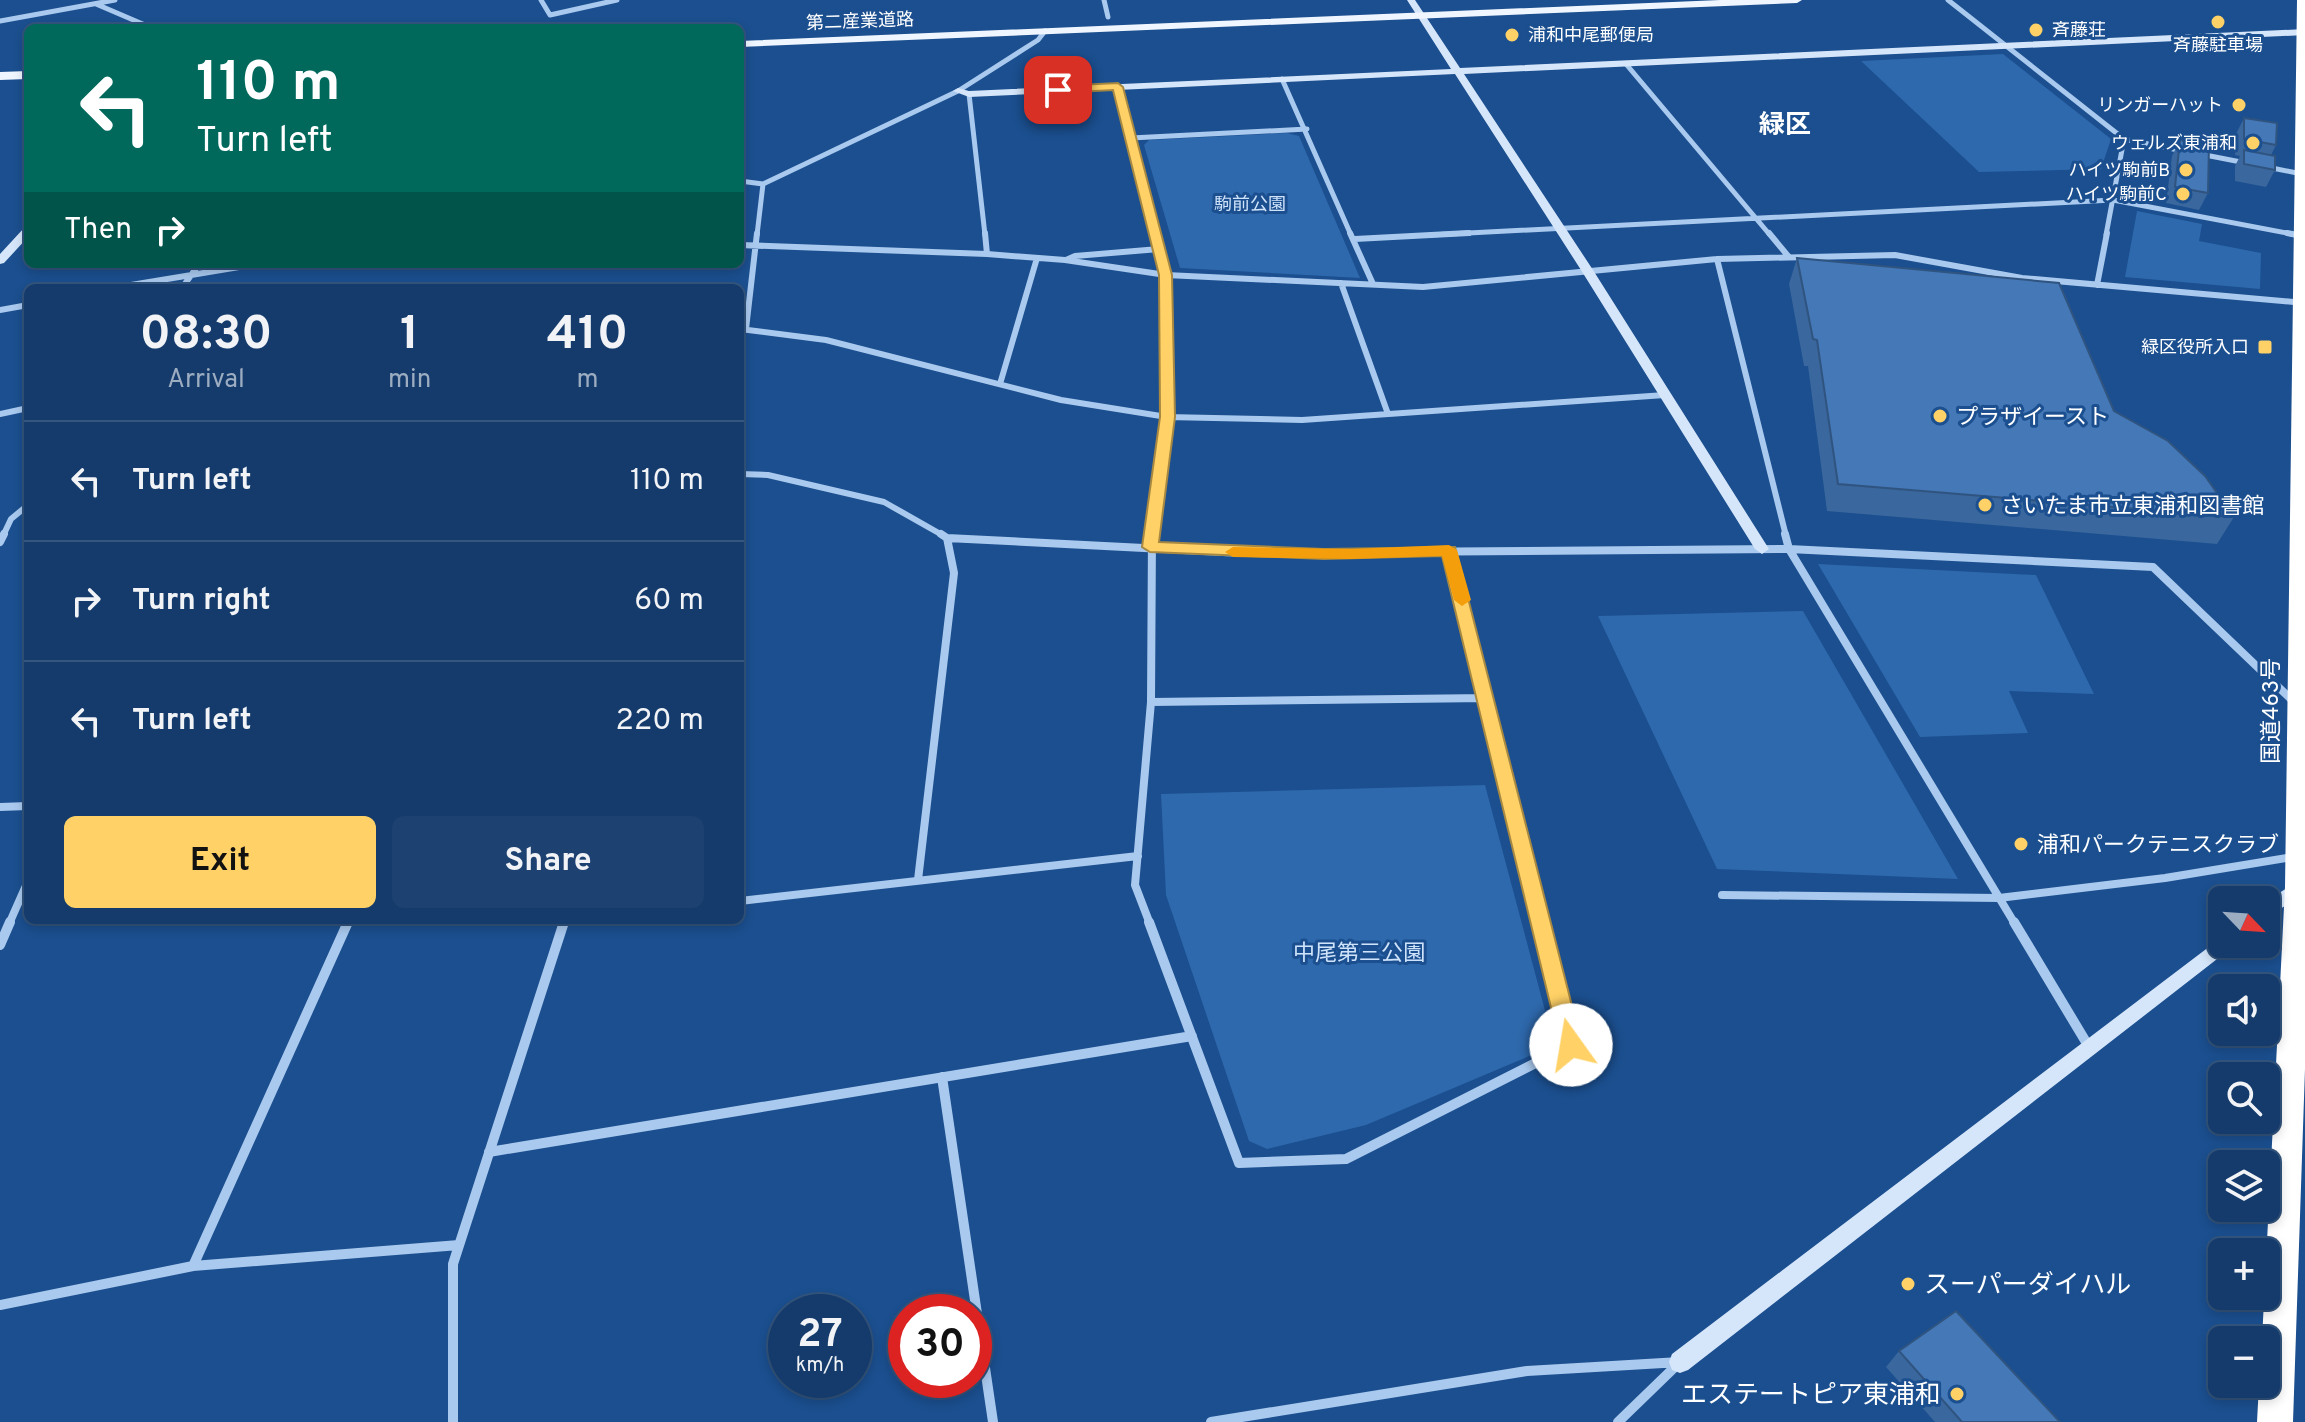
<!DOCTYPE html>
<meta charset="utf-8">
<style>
:root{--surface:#143b6b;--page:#1d4271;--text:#f1f3f6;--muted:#9dadc1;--line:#33557e;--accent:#ffd166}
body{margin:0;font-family:Overpass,"Noto Sans JP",sans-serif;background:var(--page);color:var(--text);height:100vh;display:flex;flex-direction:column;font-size:30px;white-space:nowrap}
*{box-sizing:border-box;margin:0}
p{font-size:26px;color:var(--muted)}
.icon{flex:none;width:44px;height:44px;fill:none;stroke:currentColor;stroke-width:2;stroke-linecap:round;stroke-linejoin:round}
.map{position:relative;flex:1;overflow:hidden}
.drawer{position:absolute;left:24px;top:284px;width:720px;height:640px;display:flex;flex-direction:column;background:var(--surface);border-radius:12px;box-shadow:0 4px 12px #0003,0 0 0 2px var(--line)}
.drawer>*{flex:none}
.guide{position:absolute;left:24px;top:24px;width:720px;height:244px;border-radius:12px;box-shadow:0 4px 12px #0003,0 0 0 2px var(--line);background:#00695c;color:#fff;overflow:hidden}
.needle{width:52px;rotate:115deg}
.fabs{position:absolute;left:2208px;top:886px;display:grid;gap:16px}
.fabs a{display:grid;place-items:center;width:72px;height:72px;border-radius:12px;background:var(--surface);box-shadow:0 4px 12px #0003,0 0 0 2px var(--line);font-size:40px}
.speed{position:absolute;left:768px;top:1294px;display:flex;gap:16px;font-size:40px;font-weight:700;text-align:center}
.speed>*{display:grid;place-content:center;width:104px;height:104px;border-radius:50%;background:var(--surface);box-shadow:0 4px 12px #0003,0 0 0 2px var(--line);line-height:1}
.speed small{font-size:20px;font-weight:400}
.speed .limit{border:12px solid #d22;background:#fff;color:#111}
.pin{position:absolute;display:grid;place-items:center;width:68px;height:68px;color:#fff;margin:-34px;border-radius:16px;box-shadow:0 4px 12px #0006}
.me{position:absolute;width:88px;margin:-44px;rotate:347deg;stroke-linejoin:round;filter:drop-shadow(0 0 6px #0008)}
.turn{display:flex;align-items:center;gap:28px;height:168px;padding:0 40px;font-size:36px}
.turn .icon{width:104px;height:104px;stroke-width:2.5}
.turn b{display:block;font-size:56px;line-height:68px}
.then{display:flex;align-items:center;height:76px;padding:0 40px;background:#0003;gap:16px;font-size:30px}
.eta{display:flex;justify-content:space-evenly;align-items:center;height:136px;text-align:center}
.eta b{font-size:48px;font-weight:700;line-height:56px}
.primary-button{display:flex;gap:16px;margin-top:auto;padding:16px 40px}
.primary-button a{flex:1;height:92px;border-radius:12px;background:var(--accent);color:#111;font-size:32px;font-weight:700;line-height:92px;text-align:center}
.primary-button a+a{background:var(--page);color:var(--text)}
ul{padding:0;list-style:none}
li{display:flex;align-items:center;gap:24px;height:120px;padding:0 40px;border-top:2px solid var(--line)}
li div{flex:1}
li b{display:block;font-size:30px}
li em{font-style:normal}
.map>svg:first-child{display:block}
.green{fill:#2e69ad}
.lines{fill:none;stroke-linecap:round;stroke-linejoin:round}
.street-far3{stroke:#a9c9ee;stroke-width:5}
.street-far2{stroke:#a9c9ee;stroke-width:6}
.street-far1{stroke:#a9c9ee;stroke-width:8}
.street{stroke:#a9c9ee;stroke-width:10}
.secondary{fill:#d6e6fa;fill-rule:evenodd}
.primary{fill:#f0f6ff;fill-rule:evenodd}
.highway{fill:#fff;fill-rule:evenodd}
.wall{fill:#3a679d}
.building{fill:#4478b7;stroke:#305480;stroke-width:2}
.route{fill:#ffd166;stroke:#a68842;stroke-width:2}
.slow{fill:#f59e0b}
.poi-dot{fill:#ffd166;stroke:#1b4f8f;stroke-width:3}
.labels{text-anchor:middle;stroke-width:6;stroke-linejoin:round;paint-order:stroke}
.far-street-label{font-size:18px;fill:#fff;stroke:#1b4f8f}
.far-poi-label{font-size:18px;fill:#fff;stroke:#1b4f8f;text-anchor:end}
.far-park-label{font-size:18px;fill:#cfe3fa;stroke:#1b4f8f}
.poi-label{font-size:22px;fill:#fff;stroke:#1b4f8f;text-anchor:start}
.street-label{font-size:22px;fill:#fff;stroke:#1b4f8f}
.park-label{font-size:22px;fill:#cfe3fa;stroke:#1b4f8f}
.far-district-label{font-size:26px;font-weight:bold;fill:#fff;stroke:#1b4f8f}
.near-poi-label{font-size:26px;fill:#fff;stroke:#1b4f8f;text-anchor:start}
</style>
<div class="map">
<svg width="2305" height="1422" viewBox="0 0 2305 1422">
<rect width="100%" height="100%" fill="#1b4f8f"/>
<!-- green -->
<path class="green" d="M2003,54l108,85 -10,30 -122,3 -118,-111z
M1287,133l12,3 61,142 -180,-10 -36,-123 5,-5z
M2137,211l65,13 -3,17 62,12 -1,36 -135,-12z
M1818,564l218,11 58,119 -85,-3 19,42 -108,4z
M1803,611l155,268 -241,-10 -119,-253z
M1485,785l66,248 -5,16 -180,76 -99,24 -18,-8 -83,-246 -5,-101z"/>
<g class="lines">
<!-- street-far3 -->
<path class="street-far3" d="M541,0l9,15 67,-15
M1104,0l4,17
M1948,0l176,139 59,12
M96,4l56,24
M0,21l115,-21
M1626,64l144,171
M1282,79l69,156
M1118,87l37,148
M969,94l16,141
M1131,138l176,-9
M2200,154l46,9
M2267,167l35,7
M740,181l23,3
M757,235l6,-51 195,-93 80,-51 7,-9
M1430,235l683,-35 184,35
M2106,235l18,-96"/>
<!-- street-far2 -->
<path class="street-far2" d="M985,233l2,21
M1350,233l23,51
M1769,233l19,23
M2287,233l15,3
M1355,239l114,-6
M740,245l247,9 78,6 101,15 257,12 294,-28 178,-4 127,23 283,25
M1717,259l69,277
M1066,260l9,-4 84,-7
M1341,283l47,131
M2097,285l10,-52
M113,288l145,-24
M182,288l17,-24
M0,310l28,-5
M740,329l86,11 235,60 106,17 135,3 363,-25
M746,329l11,-96
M1000,384l37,-126
M0,414l28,-6
M740,474l28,1 116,27 60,34
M3,536l8,-17 17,-14
M1151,536l16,-119 1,-128 -14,-56"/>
<!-- street-far1 -->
<path class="street-far1" d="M1785,534l4,15 226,375
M947,538l295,15 547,-4 364,18 142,136
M0,542l4,-8
M1449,550l92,374
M1151,702l336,-4
M0,807l28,-1
M918,880l36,-307 -7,-35 -6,-4
M1722,895l277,3 166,-20 128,-21
M740,901l398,-45
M9,924l19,-43
M347,924l2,-4
M564,924l1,-4
M1150,924l-15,-39 16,-183 1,-168"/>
<!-- street -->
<path class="street" d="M1149,922l90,241 107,-4 225,-114 -30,-123
M2014,922l75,125
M0,945l10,-23
M942,1077l51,345
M489,1152l703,-116
M193,1266l155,-344
M0,1305l193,-39 266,-21
M453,1422v-158l111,-342
M1211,1422l316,-51 153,-9
M1618,1422l62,-60"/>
<!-- secondary -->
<path class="secondary" d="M1407,0h8l45,68 845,-39v6l-841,39 129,196 176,279 -7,5 -7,-5 -174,-279 -126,-196 -486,23 -16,-6 5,-3 11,3 482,-22z
M28,227v10l-24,26 -4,1v-10l24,-26z
M2305,877v16l-39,25v-17z
M2222,937v7h10l-2,5 -542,421 -8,3 -8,-3 -3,-8 3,-8z"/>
<!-- primary -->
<path class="primary" d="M1720,0h82l-5,3 -1057,44v-6z
M28,71v8l-28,1v-8z"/>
<!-- highway -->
<path class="highway" d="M2297,0h8v1069l-12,353h-36l2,-38h7v-44h-4l23,-453z"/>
</g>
<!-- wall -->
<path class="wall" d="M2244,118l32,27 -5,10 4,15 -9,17 -31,-6v-15l5,-10 -5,-1 1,-21z
M2180,140l28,53 -9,17 -33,-7 6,-47z
M1797,258l317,153 120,106 -17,27 -390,-33 -19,-145h-4l-15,-82z
M1899,1351l161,71h-125l-49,-55z"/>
<!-- building -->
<path class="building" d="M2244,118l33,5 -1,22 -32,-6z
M2180,140l29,5 -1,48 -33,-6z
M2244,150l31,6v14l-31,-6z
M1797,258l262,25 55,128 54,30 37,35 29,41 -396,-33 -21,-144 -4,-1z
M1956,1311l104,111h-98l-63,-71z"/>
<!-- route -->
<path class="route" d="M1118,83l5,4 49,188 3,142 -16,125 165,7 131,-2 127,498 -4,7 -7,3 -8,-3 -3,-7 -118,-489 -118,3 -174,-7 -8,-5 18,-130 -1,-142 -46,-185 -55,3 -5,-3 5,-4z"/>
<!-- slow -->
<path class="slow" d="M1449,545l8,5 14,50 -9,6 -8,-6 -12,-44 -91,3 -118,-2 -8,-5 8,-5 118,2z"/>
<!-- markers -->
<g class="poi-dot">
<circle cx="2218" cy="22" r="8"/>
<circle cx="2036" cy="30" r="8"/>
<circle cx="1512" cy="35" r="8"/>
<circle cx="2239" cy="105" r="8"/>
<circle cx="2253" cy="143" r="8"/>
<circle cx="2186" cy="170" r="8"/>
<circle cx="2183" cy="194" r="8"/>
<rect x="2257" y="339" width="16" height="16" rx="4"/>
<circle cx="1940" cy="416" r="8"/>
<circle cx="1985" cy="505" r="8"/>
<circle cx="2021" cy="844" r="8"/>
<circle cx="1908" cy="1284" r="8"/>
<circle cx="1957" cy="1394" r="8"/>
</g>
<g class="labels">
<!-- far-street labels -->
<g class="far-street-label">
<text transform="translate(860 21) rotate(-2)" y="6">第二産業道路</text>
</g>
<!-- far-poi labels -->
<g class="far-poi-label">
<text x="2052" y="36" text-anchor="start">斉藤荘</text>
<text x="1528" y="41" text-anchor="start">浦和中尾郵便局</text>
<text x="2218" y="51" text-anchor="middle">斉藤駐車場</text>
<text x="2223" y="111">リンガーハット</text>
<text x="2237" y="149">ウェルズ東浦和</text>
<text x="2170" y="176">ハイツ駒前B</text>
<text x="2167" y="200">ハイツ駒前C</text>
<text x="2249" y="353">緑区役所入口</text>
</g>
<!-- far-park labels -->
<g class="far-park-label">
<text x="1250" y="210">駒前公園</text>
</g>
<!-- poi labels -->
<g class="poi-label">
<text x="1956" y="424">プラザイースト</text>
<text x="2001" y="513">さいたま市立東浦和図書館</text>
<text x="2037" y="852">浦和パークテニスクラブ</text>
</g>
<!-- street labels -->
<g class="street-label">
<text transform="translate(2270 711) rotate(-90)" y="8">国道463号</text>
</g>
<!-- park labels -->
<g class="park-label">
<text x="1359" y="960">中尾第三公園</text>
</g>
<!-- far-district labels -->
<g class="far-district-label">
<text x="1785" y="133">緑区</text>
</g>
<!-- near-poi labels -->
<g class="near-poi-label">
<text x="1924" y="1293">スーパーダイハル</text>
<text x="1941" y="1403" text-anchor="end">エステートピア東浦和</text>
</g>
</g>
</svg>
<div class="fabs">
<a><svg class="needle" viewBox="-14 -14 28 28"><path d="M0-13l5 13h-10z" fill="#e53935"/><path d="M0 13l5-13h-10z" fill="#9dadc1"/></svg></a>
<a><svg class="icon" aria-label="sound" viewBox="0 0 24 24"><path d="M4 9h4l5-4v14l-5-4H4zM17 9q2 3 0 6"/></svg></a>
<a><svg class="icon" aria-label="search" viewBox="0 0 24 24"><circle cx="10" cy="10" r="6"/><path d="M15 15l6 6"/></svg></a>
<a><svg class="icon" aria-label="layers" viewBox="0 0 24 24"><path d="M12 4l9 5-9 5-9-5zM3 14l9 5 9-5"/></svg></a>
<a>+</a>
<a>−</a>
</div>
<div class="speed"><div>27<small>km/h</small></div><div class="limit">30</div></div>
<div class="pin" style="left:1058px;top:90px;background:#d93025"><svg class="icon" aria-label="arrive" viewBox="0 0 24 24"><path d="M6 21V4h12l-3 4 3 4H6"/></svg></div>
<svg class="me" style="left:1571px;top:1045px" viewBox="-20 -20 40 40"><circle r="19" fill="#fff"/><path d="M0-13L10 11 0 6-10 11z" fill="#ffd166"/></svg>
<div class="guide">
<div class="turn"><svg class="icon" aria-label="left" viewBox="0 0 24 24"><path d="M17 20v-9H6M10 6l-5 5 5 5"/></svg><div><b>110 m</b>Turn left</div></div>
<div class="then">Then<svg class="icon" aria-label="right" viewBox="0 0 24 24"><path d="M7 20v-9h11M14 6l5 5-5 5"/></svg></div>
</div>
<section class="drawer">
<div class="eta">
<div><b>08:30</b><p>Arrival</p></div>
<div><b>1</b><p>min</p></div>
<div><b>410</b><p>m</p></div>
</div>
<ul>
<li><svg class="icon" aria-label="left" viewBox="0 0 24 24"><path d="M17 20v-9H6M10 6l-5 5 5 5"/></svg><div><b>Turn left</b></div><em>110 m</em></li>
<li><svg class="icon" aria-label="right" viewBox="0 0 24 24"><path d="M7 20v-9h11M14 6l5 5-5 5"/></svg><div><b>Turn right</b></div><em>60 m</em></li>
<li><svg class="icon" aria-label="left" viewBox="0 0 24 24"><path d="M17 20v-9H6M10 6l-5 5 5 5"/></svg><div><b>Turn left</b></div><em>220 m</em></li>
</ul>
<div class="primary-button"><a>Exit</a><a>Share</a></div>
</section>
</div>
